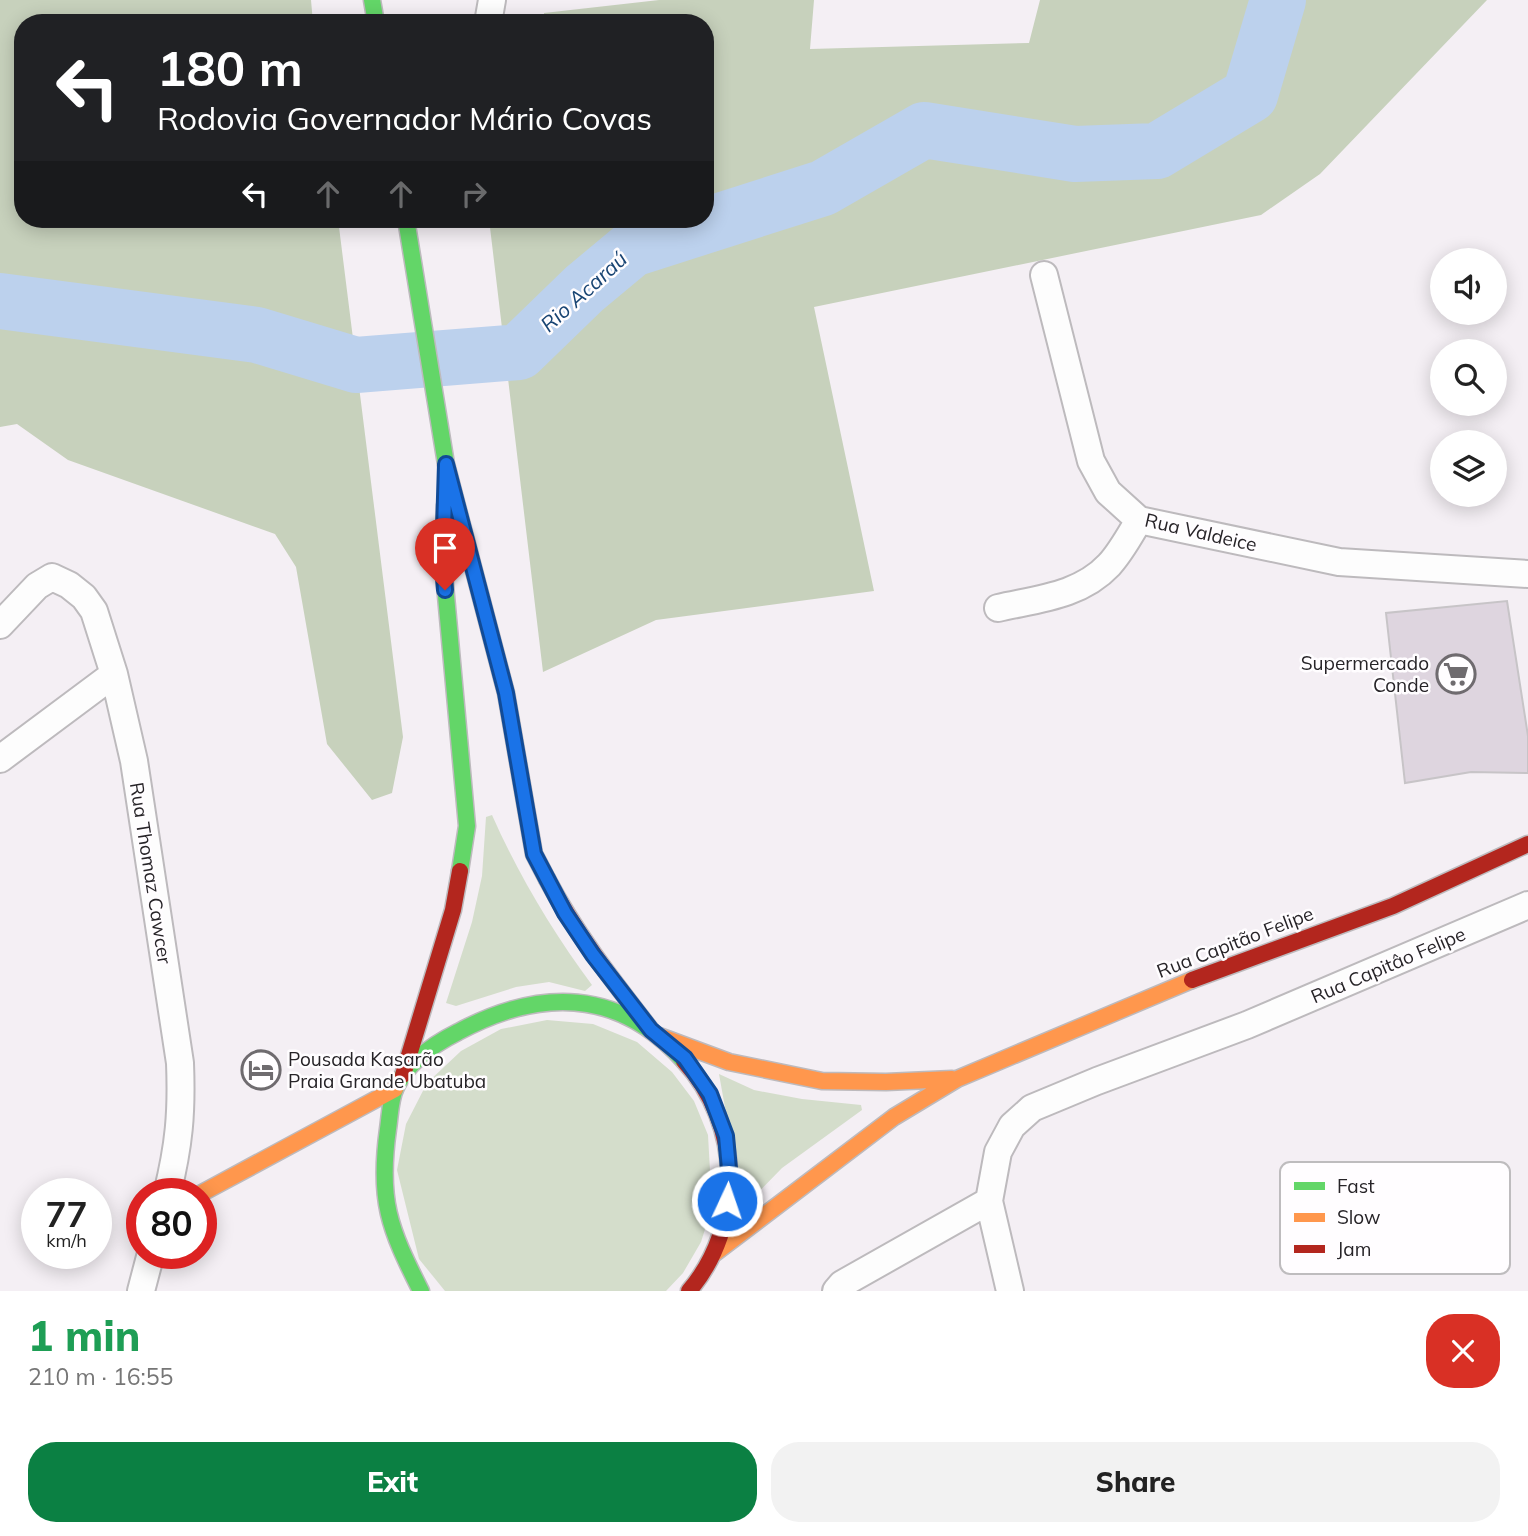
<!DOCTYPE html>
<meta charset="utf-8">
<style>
:root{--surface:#fff;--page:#f2f2f2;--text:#222;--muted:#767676;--accent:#0b8043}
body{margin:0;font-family:Mulish,sans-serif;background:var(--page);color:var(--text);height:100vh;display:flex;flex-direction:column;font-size:26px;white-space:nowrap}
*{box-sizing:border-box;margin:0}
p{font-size:23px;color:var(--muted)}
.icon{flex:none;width:38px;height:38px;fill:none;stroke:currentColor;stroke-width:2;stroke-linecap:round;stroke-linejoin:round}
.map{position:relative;height:1291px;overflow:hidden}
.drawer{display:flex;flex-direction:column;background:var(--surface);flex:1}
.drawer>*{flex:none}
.hud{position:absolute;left:14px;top:14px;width:700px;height:214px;border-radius:28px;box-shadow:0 4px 18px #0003;background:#202124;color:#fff;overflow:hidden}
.controls{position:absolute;left:1430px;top:248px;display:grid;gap:14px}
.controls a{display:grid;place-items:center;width:77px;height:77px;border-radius:50%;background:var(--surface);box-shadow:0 4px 18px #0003;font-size:35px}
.speed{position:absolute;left:21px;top:1178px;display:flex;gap:14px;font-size:35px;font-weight:700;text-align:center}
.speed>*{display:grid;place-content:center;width:91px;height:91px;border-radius:50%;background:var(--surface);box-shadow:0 4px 18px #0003;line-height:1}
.speed small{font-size:18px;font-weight:400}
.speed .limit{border:10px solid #d22;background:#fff;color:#111}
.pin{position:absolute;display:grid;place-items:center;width:60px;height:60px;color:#fff;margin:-72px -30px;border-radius:50% 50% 50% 0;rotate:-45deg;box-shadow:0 0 7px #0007}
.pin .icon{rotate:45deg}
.me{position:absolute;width:77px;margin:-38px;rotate:3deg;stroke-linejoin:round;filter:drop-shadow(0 0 5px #0008)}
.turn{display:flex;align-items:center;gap:24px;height:147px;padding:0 28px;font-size:32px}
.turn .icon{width:91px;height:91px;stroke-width:2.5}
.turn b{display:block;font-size:49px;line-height:60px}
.lanes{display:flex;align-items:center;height:66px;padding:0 28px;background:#0003;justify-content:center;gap:35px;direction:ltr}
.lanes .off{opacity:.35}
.round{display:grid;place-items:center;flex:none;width:74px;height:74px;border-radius:28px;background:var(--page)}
.headline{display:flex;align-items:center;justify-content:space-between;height:119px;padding:0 28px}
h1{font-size:42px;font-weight:800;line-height:52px;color:#1e9e55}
.cta{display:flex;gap:14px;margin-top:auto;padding:14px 28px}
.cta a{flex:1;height:80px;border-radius:28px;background:var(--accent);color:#fff;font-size:28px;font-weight:800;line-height:80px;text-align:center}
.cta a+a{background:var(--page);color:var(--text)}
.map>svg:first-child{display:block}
.green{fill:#d4ddcb}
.forest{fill:#c7d1bc}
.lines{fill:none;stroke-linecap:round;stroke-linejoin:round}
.river{stroke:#bcd1ed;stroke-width:56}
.building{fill:#ded5df;stroke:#c7c4c7;stroke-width:2}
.street-casing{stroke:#bdbabd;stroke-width:30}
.fast-casing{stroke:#bdbabd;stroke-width:19}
.slow-casing{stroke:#bdbabd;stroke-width:19}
.jam-casing{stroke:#bdbabd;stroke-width:19}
.street{stroke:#fdfdfd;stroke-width:26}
.fast{stroke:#63d668;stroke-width:16}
.slow{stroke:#ff974d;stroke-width:16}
.jam{stroke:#b3261e;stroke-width:16}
.route-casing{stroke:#114b97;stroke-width:18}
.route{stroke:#1a73e8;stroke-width:12}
.labels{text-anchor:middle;stroke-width:5;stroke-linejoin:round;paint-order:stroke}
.street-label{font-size:19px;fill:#272428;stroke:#fffdff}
.poi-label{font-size:19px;fill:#272428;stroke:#fffdff;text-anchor:end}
.water-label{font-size:21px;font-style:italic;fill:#184473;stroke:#fffdff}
.key{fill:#fffdff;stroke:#bebcbe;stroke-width:2}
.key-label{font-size:19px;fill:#272428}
</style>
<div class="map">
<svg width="1528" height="1291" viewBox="0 0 1528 1291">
<rect width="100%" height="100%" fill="#f4eff4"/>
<!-- green -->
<path class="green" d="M492,815c27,61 61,117 100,170l-7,6 -36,-9 -33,5 -60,19 -10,-3 26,-81 10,-46 4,-59z
M547,1020l46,4 44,18 35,30 22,29 14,34 4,72 -11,35 -18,31 -17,18h-221l-26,-32 -22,-89 9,-46 21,-41 34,-32 40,-22z
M719,1074l35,16 48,9 59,6 1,5 -80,58 -39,40z"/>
<!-- forest -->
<path class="forest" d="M0,0h311l2,23h-290v196h315l65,518 -11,56 -20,7 -45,-56 -31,-177 -21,-33 -207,-74 -51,-36 -17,3z
M659,0h155l-4,49 219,-6 11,-43h447l-167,174 -59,41 -447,92 60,284 -218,29 -113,52 -54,-453h216v-196h-161v-10z"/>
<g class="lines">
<!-- river -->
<path class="river" d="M0,301l257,34 99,30 163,-13 65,-63 48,-40 191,-61 101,-58 151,24 82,-3 93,-56 28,-95"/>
</g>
<!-- building -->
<path class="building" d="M1507,601l21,135v37l-57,-1 -66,11 -19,-170z"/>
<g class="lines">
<!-- street casing -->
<g class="street-casing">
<path id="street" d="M488,23l4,-23
M1044,275l47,186 17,31 31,28 200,42 189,12
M998,608c39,-9 82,-12 111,-43 12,-13 21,-30 30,-45
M0,625l37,-39 15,-9 17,8 15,12 10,14 20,63 20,87 46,302c2,50 -1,82 -13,131
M0,759l114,-85
M989,1201l21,90
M141,1291l10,-38
M836,1291l6,-7 147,-83 9,-49 14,-26 20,-18 65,-27 150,-56 281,-120"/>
</g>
<!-- fast casing -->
<g class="fast-casing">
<path id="fast" d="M372,0l4,23
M406,219l40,245 60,229 28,161 13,25
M445,505l-2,58 24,263 -7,45
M421,1291c-32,-63 -43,-91 -33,-162 2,-13 2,-30 8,-42 12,-25 38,-43 62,-55 82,-44 161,-44 226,29"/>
</g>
<!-- slow casing -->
<g class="slow-casing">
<path id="slow" d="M659,1036l70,26 93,19 64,1 66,-3
M200,1194l195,-105
M715,1253l179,-136 63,-38 235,-99"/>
</g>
<!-- jam casing -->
<g class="jam-casing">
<path id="jam" d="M547,879c29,55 66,102 104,151
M1192,980l201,-74 135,-62
M684,1061c58,63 61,164 5,230
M403,1075l50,-165 7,-39"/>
</g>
<!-- street -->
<use href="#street" class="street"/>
<!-- fast -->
<use href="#fast" class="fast"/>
<!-- slow -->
<use href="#slow" class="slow"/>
<!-- jam -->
<use href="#jam" class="jam"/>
</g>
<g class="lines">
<!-- route casing -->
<g class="route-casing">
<path id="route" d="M445,590l-2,-27 3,-99 60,229 28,161 31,59 28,42 58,75 34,28 25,36 16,42 4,44 -3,21"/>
</g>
<!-- route -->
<use href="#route" class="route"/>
</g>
<!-- icons -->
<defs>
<g id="supermarket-ring" transform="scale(2.0125)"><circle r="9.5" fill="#fffdff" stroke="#6f6b6f" stroke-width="1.5"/><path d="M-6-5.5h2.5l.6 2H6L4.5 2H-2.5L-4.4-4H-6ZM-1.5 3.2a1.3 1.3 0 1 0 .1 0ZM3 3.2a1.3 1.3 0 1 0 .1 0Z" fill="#6f6b6f"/></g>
<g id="hotel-ring" transform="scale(2.0125)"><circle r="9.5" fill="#fffdff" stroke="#6f6b6f" stroke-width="1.5"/><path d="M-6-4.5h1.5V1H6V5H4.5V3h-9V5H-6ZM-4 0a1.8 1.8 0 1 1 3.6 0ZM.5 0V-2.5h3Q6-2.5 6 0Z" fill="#6f6b6f"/></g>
</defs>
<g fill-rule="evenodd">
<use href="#supermarket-ring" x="1456" y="674"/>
<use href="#hotel-ring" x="261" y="1070"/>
</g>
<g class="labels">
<!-- street labels -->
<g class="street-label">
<text transform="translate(1201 532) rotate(13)" y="7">Rua Valdeice</text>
<text transform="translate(151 873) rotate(81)" y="7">Rua Thomaz Cawcer</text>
<text transform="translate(1235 942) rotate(-21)" y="7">Rua Capitão Felipe</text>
<text transform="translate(1388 965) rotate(-23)" y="7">Rua Capitâo Felipe</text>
</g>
<!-- poi labels -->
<g class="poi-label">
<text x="1429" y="670">Supermercado<tspan x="1429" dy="22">Conde</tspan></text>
<text x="288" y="1066" text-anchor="start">Pousada Kasarão<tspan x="288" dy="22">Praia Grande Ubatuba</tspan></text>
</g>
<!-- water labels -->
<g class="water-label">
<text transform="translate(584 292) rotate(-42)" y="7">Rio Acaraú</text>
</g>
</g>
<!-- legend -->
<rect x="1280" y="1162" width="230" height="112" rx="10" class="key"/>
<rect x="1294" y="1182" width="31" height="8" fill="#63d668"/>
<rect x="1294" y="1213" width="31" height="9" fill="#ff974d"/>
<rect x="1294" y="1245" width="31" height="8" fill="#b3261e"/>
<g class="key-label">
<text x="1337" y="1193">Fast</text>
<text x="1337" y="1224">Slow</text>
<text x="1337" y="1256">Jam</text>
</g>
</svg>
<div class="controls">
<a><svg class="icon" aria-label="sound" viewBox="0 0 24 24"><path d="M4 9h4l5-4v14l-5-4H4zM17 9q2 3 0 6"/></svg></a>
<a><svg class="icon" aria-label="search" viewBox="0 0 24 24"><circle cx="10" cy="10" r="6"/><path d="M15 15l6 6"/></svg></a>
<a><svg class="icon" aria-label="layers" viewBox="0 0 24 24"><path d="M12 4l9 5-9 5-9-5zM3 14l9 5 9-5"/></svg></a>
</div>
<div class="speed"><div>77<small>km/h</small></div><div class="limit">80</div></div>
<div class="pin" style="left:445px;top:590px;background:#d93025"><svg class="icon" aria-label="arrive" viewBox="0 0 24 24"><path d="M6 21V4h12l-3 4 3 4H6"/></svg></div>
<svg class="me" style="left:727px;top:1201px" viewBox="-20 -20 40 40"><circle r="17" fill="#1a73e8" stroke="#fff" stroke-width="3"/><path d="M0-11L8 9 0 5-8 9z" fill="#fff"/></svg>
<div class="hud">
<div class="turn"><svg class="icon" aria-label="left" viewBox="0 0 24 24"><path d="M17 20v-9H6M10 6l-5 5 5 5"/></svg><div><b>180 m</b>Rodovia Governador Mário Covas</div></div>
<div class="lanes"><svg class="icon" aria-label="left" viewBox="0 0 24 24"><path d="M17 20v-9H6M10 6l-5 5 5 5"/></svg><svg class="icon off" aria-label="ahead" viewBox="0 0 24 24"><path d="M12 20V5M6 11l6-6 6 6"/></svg><svg class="icon off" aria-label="ahead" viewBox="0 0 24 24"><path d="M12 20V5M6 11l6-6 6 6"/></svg><svg class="icon off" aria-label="right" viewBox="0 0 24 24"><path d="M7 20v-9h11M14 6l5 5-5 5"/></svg></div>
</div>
</div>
<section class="drawer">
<div class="headline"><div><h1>1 min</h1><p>210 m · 16:55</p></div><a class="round" style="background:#d93025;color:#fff"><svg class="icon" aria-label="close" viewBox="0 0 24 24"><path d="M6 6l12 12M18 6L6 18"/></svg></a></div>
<div class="cta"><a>Exit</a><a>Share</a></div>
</section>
